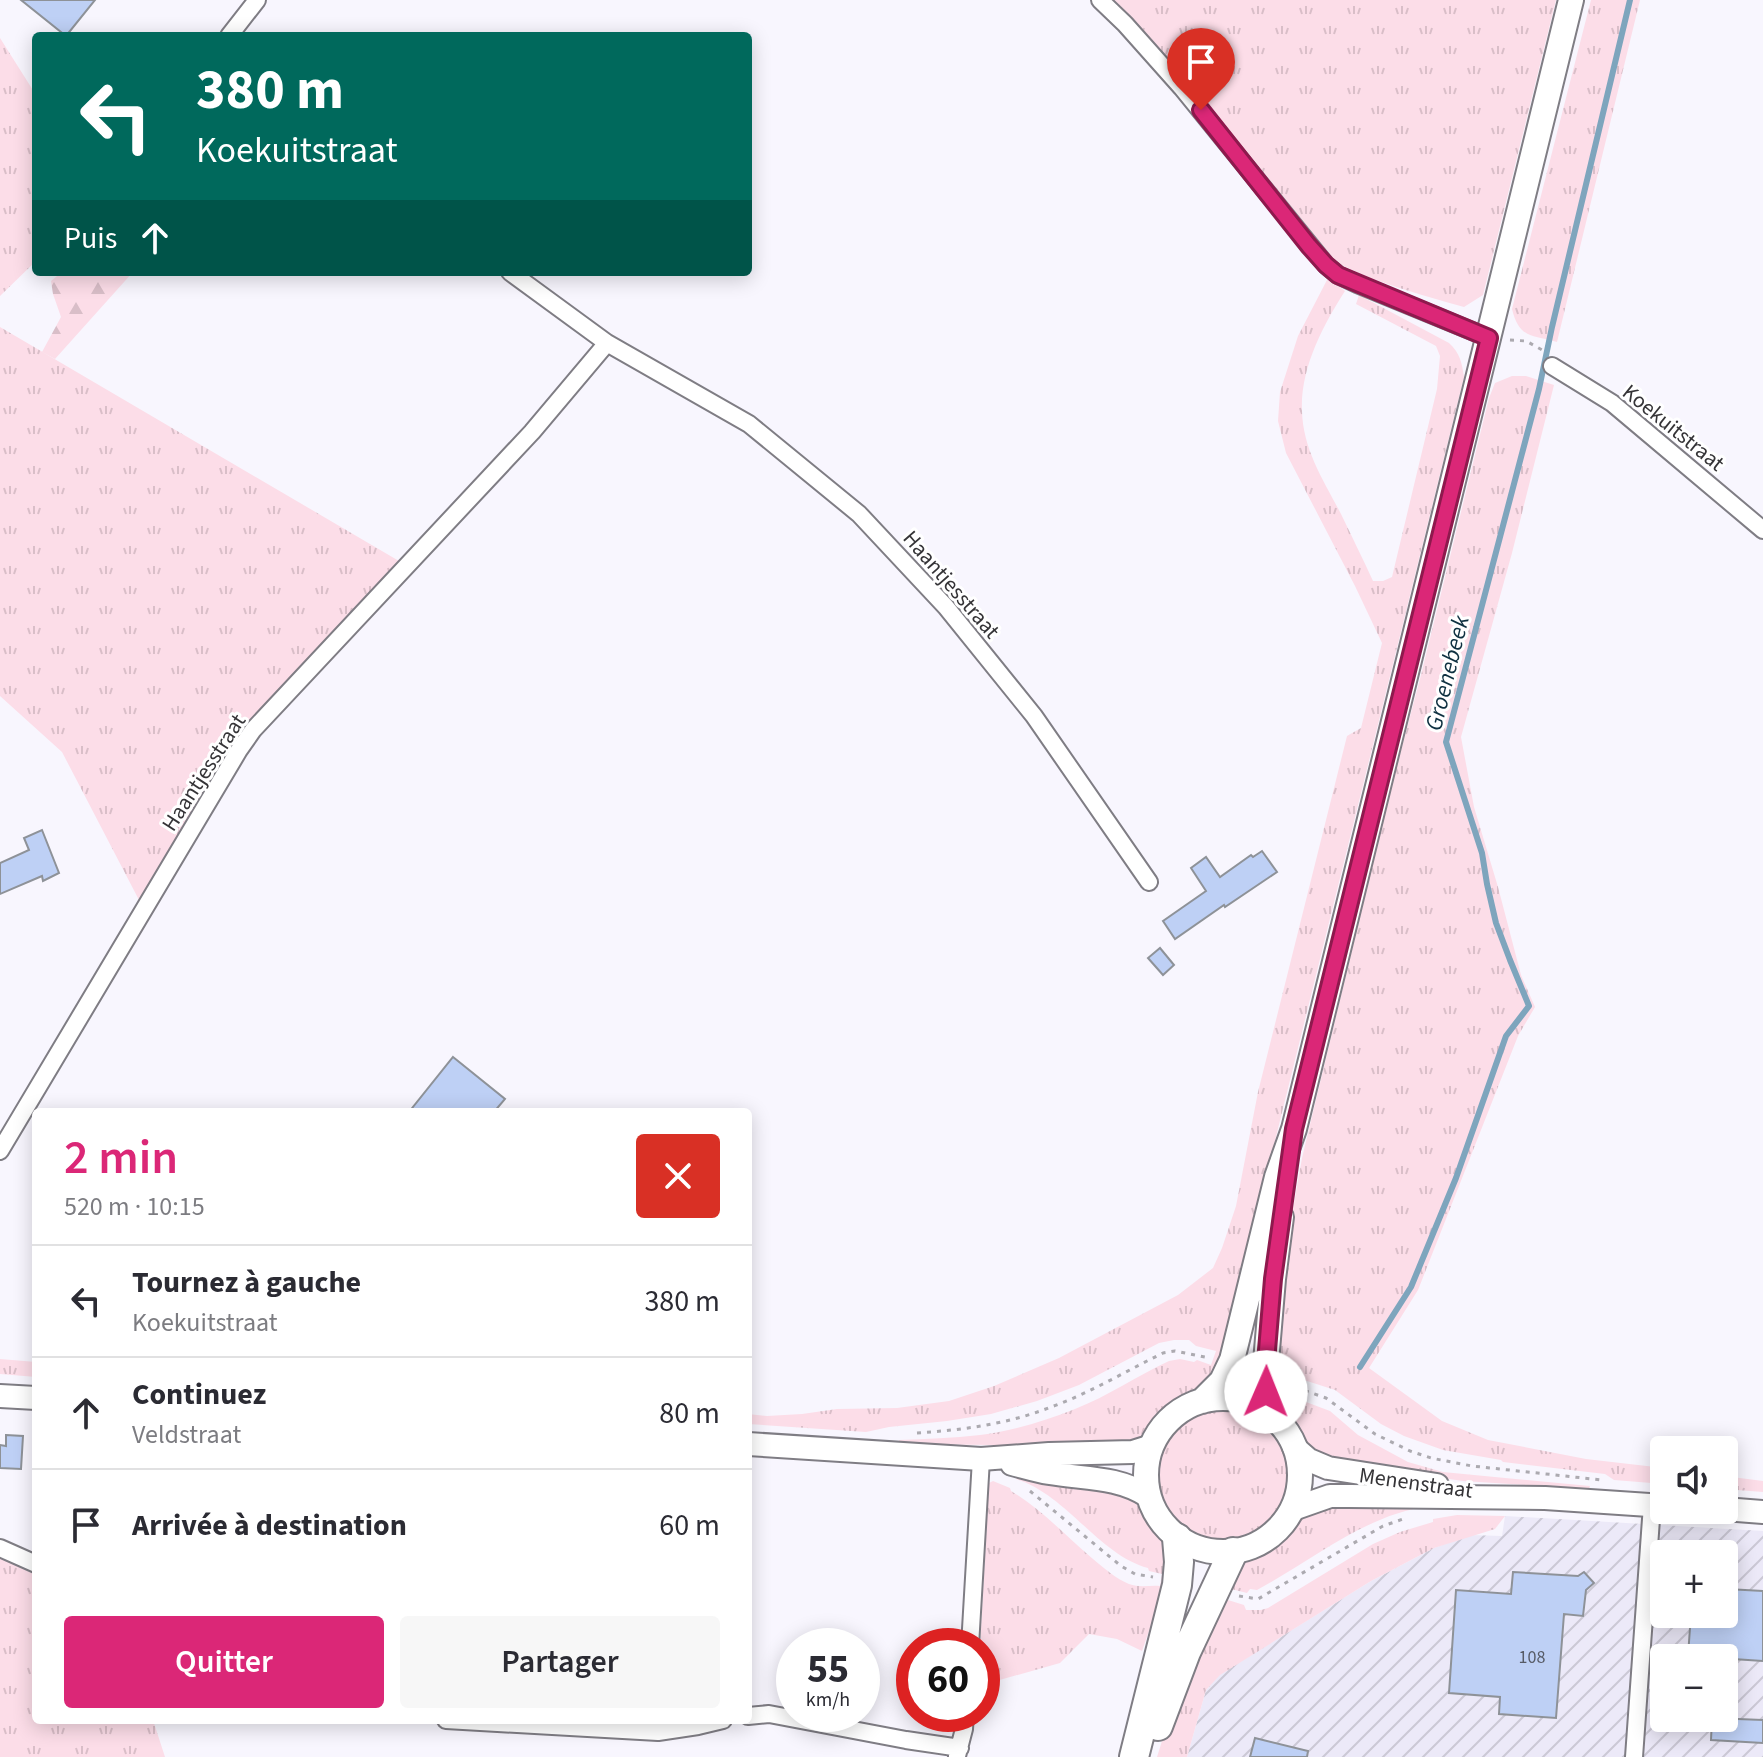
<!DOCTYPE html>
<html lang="fr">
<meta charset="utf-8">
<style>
:root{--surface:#fff;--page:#f7f7f7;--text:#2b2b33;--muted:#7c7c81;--line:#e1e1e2;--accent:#db2777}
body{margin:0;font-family:"Source Sans 3",sans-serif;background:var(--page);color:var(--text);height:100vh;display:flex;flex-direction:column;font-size:30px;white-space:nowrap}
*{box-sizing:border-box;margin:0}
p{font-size:26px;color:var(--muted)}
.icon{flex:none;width:44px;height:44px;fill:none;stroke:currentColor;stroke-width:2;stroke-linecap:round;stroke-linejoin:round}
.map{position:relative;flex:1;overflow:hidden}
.panel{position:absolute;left:32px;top:1108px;width:720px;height:616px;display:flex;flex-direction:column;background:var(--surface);border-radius:8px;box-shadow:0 4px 20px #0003}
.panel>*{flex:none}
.guide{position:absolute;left:32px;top:32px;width:720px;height:244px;border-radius:8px;box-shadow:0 4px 20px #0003;background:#00695c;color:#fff;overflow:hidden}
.tools{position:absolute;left:1650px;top:1436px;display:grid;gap:16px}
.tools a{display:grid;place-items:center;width:88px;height:88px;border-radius:8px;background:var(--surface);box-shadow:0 4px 20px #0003;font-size:40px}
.speed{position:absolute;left:776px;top:1628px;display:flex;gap:16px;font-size:40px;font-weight:700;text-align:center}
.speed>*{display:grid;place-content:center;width:104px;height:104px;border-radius:50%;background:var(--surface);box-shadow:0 4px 20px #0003;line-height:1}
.speed small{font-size:20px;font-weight:400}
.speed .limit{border:12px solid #d22;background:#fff;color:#111}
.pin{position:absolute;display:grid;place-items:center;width:68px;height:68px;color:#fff;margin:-82px -34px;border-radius:50% 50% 50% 0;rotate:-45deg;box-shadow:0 0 8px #0007}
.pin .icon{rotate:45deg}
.me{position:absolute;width:88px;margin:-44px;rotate:1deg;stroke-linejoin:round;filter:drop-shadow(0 0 6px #0008)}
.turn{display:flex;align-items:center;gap:28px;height:168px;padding:0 32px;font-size:36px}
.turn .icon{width:104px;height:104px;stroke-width:2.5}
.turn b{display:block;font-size:56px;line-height:68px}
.then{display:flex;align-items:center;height:76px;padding:0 32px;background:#0003;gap:16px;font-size:30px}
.round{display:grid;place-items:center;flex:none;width:84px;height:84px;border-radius:8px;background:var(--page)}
.summary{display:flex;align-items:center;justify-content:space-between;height:136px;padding:0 32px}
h1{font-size:48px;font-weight:600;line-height:60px;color:var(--accent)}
.action{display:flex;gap:16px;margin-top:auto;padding:16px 32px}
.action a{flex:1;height:92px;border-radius:8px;background:var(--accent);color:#fff;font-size:32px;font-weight:600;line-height:92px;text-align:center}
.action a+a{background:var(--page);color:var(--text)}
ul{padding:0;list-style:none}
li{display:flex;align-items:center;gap:24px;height:112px;padding:0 32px;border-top:2px solid var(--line)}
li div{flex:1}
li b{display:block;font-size:30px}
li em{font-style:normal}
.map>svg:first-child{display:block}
.industrial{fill:url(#industrial-furrows);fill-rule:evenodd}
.grass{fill:url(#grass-tufts)}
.forest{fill:url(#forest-firs)}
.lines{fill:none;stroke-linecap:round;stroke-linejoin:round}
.stream{stroke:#7ea5bd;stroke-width:6}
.building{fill:#bed0f5;stroke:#8e9298;stroke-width:2}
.street-casing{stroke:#7f7d84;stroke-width:20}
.secondary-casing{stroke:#7f7d84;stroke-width:26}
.primary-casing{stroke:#7f7d84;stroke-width:28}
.highway-casing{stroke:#7f7d84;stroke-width:32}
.path{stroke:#acaab0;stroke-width:3;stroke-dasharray:4 6;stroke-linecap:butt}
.street{stroke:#fff;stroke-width:16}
.secondary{stroke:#fff;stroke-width:22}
.primary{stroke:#fff;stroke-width:24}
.highway{stroke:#fff;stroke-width:28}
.route-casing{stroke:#8e194d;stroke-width:20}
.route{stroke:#db2777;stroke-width:14}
.labels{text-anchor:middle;stroke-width:6;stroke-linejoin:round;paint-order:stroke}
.number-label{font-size:18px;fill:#575b66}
.street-label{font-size:22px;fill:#353437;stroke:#fff}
.water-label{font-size:24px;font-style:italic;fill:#0e3040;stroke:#fff}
</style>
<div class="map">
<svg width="1763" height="1757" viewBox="0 0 1763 1757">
<defs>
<pattern id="industrial-furrows" width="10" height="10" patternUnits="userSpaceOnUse" patternTransform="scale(2)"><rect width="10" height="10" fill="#ece9f8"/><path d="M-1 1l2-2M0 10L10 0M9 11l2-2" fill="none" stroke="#cbc8d5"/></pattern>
<pattern id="grass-tufts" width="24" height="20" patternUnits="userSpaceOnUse" patternTransform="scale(2)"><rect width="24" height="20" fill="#fcdde8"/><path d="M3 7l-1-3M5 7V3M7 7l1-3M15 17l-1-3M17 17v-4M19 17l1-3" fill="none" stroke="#d9bec8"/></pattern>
<pattern id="forest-firs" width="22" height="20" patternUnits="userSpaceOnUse" patternTransform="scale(2)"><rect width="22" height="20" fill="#fcdde8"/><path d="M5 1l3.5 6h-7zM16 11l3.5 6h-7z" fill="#d9bec8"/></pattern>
</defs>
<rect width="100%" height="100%" fill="#f8f6fe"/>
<!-- industrial -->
<path class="industrial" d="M1505,1516l258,15v226h-576l19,-67 13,-15 152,-94 63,-33 36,-13 32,1zM1664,1554h60v60h-60zM1664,1658h60v60h-60z"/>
<!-- grass -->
<path class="grass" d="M1108,0h448l-73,295 -19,12c-42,-12 -96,-26 -133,-48z
M1591,0h49l-83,342c-26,-7 -38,-4 -45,-33z
M0,38l36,57v166l-36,35z
M1328,278l17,13c-22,34 -45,78 -43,120 1,39 22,70 39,103 11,23 22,45 32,67h10l9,-4 45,-188 3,-33 -4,-10 -80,-42 3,-9 90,48c11,10 13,20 15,34l-241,974 -15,37 -40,21 -26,27 -13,7 -39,3 -191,-2v-4c27,-1 54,-2 81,-5 32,-4 65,-14 95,-26 33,-13 62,-33 94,-48l11,-2 14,3 3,-2 14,5 5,-14 -20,-5 -7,-6h-15l-15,3 -80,42 -42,16 -46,13 -44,7 -58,6 -23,5 -118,-8v-10l19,2 35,-2 35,-5 60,-1 52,-7 45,-15 65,-28 119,-63 35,-27 9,-20 14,-42 22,-114 89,-356 14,-8 21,-85 -27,-57 -69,-133 -8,-32 2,-29 18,-56z
M0,327l399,234 -165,180 -95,159 -77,-148 -62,-56z
M1512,376h14l28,9 -42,168 -51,184 13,70 24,80 23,88 14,32 -17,29 -100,254 -49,78 73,53 46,19 98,19 78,9v16l-50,-4 -9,-6 -102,-12 -2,-2 -58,-10 -39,-14 -23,-12 -46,-34 -28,-9 -5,1 -15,-4 -5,15 48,18 28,24 50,27 35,10 147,14 -1,3 -126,-8 -126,-18 -25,-12 -28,-41 -7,-19 1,-44 6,-39 4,-71 14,-79 86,-358 33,-125 68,-277 6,-15z
M0,1359l36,3v15l-36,-3z
M1159 1475a64 64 0 1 1 128 0a64 64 0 1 1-128 0Z
M1016,1475l97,12 19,12 6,7 31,45 2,11 -17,70 -5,-1 -7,20 -25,-12 -28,-5 -29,29 -78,22v-39h-2l9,-163 4,-2 17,7 1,3c30,18 55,45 82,68 11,9 23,20 36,25 11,4 21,1 31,2l2,-12 -13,-3 -1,-3c-49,-13 -81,-73 -132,-89z
M1724,1476l39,5v11l-39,-3z
M1336,1504l94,2c-64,8 -117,54 -173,84l-7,-1 -3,4 -16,-4 -3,11 16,5 2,5h15l7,-2 105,-64 27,-12 33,-10v-3l24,-4 48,1 -10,13 -61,19 -63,33 -151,94 -14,15 -19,67h-30l14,-45 71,-149 27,-13 11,-7 19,-22 10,-8z
M0,1558l36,17v145h117l12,37h-165z"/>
<!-- forest -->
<path class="forest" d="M62,272h71l-78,87 -13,-7 19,-35 -8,-23 -2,-13z"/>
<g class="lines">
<!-- stream -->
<path class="stream" d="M1360,1367l51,-80 45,-109 50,-142 23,-30 -19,-46 -14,-37 -9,-39 -5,-31 -36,-111 93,-353 13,-62 78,-327"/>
</g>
<!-- building -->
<path class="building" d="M21,0h74l-29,36z
M42,830l17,43 -16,8 -1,-5 -42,18v-31l29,-13 -5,-12z
M1262,851l15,21 -52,35 -1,-2 -49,34 -12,-18 43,-30 -15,-23 15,-11 14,20 31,-22 2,2z
M1160,948l14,17 -11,10 -15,-17z
M453,1057l52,42 -11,13h-85z
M6,1435l17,1 -2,33 -21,-1v-23l6,1z
M1513,1572l65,4 6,-4 10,11 -8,7 -3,26 -19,-2 -8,104 -57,-4 1,-17 -51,-4 7,-103 55,4z
M1727,1589l36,2v70l-75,-5 3,-42h33z
M1712,1718l51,2v23l-52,-3z
M1255,1738l53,13 -1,6h-57z"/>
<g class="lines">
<!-- street casing -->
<g class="street-casing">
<path id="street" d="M1100,0l25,24 57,64 144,177 12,10 19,9 132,54
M229,36l28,-36
M510,272l97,71 142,81 110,90 87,93 88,109 115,166
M1552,366l60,37 151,127
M0,1151l239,-401 14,-20 279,-298 75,-89
M0,1548l36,16
M970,1646l11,-187
M748,1716l21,-2 137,26 54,8
M446,1720l212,12 40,-6 25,-6
M957,1756l7,-27 1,-15
M1634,1757l18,-252"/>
</g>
<!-- secondary casing -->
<g class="secondary-casing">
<path id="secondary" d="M0,1396l36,2
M748,1444l233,15 68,-5 84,-2 19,-6
M1294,1447l15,13 19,8 109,17
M1012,1464c12,3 25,7 37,9 35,6 68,3 99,23
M1293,1509l37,-13h19l196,2 119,8
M1724,1509l39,3"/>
</g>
<!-- primary casing -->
<g class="primary-casing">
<path id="primary" d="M1146 1475a77 77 0 1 1 154 0a77 77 0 1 1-154 0Z
M1202,1401l20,-20 10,-21 45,-183 17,-48 277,-1129
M1273,1417l-7,-25v-30l7,-83 8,-62"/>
</g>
<!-- highway casing -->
<g class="highway-casing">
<path id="highway" d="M1158,1726l28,-74 47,-100
M1134,1757l43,-172 2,-23 -2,-24"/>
</g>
<!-- path -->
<path class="path" d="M1510,340l16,1 18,10
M1286,1384l40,14 49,36 35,17 21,7 41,8 130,14
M917,1433c46,-3 91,-9 134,-26 39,-14 75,-36 112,-54l12,-2 30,6
M1030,1491l91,75 14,8 18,3
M1239,1596l19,3 125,-73 23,-8"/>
<!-- street -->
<use href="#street" class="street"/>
<!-- secondary -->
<use href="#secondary" class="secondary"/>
<!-- primary -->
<use href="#primary" class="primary"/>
<!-- highway -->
<use href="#highway" class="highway"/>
</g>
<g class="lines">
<!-- route casing -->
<g class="route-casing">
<path id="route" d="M1201,110l108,136 17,19 12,10 151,63 -195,791 -21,150 -7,83v30"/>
</g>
<!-- route -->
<use href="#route" class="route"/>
</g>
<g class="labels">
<!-- number labels -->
<g class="number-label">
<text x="1532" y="1663">108</text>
</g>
<!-- street labels -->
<g class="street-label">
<text transform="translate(1674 427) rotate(39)" y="8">Koekuitstraat</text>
<text transform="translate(952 584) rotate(49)" y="8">Haantjesstraat</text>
<text transform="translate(203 772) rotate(-57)" y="8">Haantjesstraat</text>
<text transform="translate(1416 1482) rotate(8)" y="8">Menenstraat</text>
</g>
<!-- water labels -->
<g class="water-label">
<text transform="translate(1447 673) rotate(-76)" y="8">Groenebeek</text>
</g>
</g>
</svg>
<div class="tools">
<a><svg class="icon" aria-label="sound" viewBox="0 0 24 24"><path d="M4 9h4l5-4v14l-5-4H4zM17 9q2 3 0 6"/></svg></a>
<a>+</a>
<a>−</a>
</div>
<div class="speed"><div>55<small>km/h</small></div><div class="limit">60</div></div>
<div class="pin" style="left:1201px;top:110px;background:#d93025"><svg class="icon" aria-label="arrive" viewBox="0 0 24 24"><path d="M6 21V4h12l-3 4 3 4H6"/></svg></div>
<svg class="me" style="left:1266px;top:1392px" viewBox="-20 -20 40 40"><circle r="19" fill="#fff"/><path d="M0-13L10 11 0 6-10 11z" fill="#db2777"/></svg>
<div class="guide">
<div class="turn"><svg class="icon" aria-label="left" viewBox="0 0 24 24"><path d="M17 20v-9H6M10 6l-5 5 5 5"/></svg><div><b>380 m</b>Koekuitstraat</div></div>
<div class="then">Puis<svg class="icon" aria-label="ahead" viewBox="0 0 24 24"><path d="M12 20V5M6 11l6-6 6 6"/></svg></div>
</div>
<section class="panel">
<div class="summary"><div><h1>2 min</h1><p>520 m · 10:15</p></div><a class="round" style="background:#d93025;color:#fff"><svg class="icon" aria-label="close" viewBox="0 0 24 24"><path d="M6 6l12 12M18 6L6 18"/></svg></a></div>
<ul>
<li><svg class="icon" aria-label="left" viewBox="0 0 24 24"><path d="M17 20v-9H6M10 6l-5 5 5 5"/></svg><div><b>Tournez à gauche</b><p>Koekuitstraat</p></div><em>380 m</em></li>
<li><svg class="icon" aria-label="ahead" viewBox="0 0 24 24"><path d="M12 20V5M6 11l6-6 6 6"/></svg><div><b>Continuez</b><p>Veldstraat</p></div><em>80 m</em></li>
<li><svg class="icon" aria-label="arrive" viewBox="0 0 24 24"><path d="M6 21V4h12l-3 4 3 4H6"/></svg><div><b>Arrivée à destination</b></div><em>60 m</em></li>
</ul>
<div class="action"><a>Quitter</a><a>Partager</a></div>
</section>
</div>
